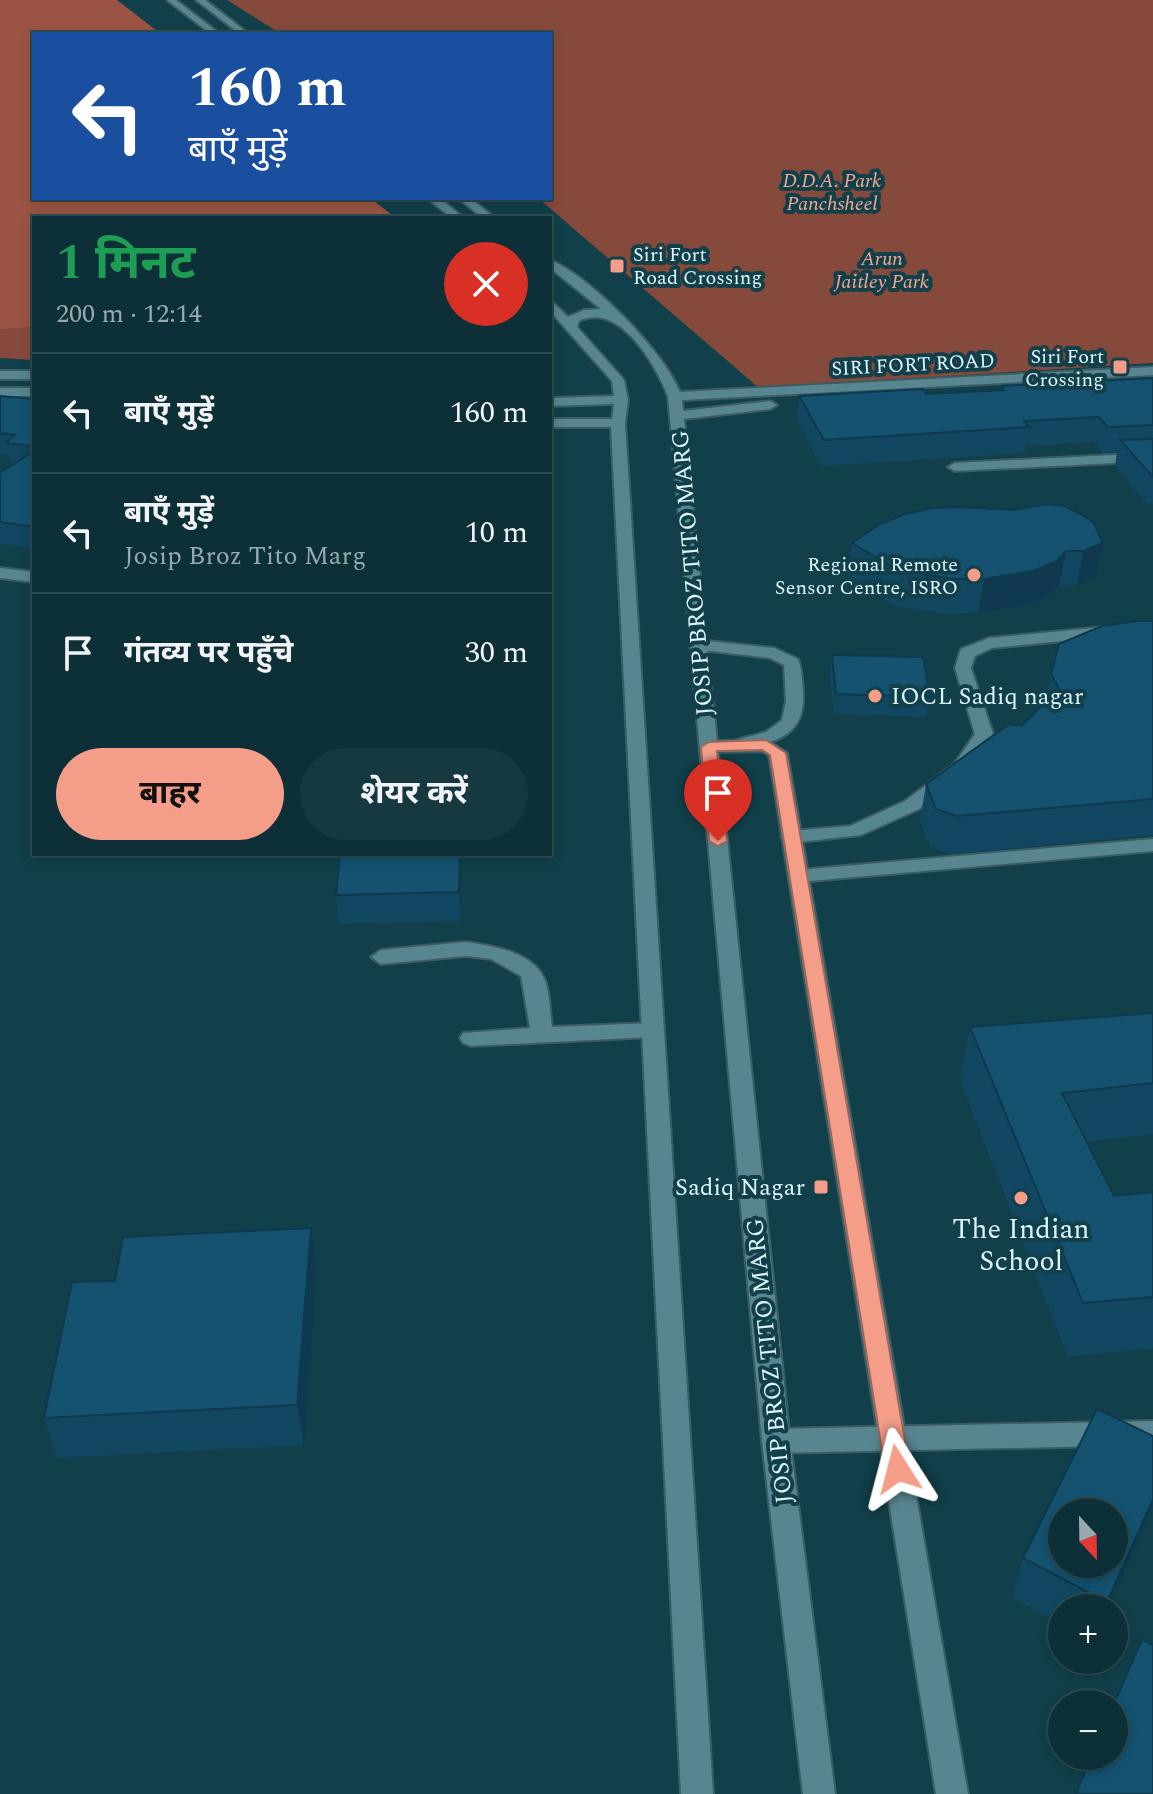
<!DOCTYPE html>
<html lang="hi">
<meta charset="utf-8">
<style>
:root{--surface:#0d3038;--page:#163840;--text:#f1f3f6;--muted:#9aa9ae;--line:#2d4b53;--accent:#f49e89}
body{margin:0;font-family:Spectral,"Noto Sans Devanagari",serif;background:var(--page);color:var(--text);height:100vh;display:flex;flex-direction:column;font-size:30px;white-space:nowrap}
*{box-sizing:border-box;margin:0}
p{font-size:26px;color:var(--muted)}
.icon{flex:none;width:44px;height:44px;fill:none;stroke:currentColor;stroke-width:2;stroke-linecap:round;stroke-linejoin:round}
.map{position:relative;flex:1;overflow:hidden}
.drawer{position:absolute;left:32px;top:216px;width:520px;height:640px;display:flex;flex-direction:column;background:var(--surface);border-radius:0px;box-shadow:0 4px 12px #0003,0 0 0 2px var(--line)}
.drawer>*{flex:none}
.banner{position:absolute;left:32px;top:32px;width:520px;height:168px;border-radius:0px;box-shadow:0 4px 12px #0003,0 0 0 2px var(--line);background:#1a4fa0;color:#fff;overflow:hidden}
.needle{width:52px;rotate:158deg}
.tools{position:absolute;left:1048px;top:1498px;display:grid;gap:16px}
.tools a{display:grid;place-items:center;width:80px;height:80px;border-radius:50%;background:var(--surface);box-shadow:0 4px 12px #0003,0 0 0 2px var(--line);font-size:40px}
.pin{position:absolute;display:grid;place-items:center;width:68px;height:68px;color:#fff;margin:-82px -34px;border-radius:50% 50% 50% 0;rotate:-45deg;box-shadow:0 0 8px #0007}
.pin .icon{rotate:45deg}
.me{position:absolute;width:88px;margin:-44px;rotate:351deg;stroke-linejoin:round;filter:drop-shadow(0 0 6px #0008)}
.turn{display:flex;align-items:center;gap:28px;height:168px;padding:0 24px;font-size:36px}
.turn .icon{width:104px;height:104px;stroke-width:2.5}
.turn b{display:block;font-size:56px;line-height:68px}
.round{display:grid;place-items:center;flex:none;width:84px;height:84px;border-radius:42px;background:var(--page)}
.overview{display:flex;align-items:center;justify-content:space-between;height:136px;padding:0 24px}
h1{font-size:48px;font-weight:700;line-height:60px;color:#1e9e55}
.action{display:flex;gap:16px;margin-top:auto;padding:16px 24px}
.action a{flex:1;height:92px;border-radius:48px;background:var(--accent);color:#111;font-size:32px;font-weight:700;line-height:92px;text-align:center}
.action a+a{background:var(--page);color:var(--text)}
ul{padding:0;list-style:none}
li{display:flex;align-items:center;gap:24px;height:120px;padding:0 24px;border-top:2px solid var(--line)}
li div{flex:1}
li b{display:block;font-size:30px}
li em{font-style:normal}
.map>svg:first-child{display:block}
.green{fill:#864a3c}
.forest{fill:#9b5443}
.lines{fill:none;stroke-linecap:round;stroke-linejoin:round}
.lane-casing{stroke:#3b5c63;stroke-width:4}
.street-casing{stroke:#3b5c63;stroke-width:4}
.secondary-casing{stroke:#3b5c63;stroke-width:4}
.lane{fill:#578590;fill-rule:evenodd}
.street{fill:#578590;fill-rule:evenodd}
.secondary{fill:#578590;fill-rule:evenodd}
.wall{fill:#114760}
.shaded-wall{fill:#0e394e}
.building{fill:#145270;stroke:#0e394e;stroke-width:2;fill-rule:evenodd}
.route{fill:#f49e89;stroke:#9f6759;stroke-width:2}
.poi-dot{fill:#f49e89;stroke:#11404a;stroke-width:3}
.labels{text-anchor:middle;stroke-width:8;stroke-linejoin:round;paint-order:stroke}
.far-park-label{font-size:20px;font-style:italic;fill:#f8a692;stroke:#11404a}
.far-poi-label{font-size:20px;fill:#ddf5fb;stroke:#11404a;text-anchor:end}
.far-street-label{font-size:20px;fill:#ddf5fb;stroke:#11404a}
.street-label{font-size:24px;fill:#ddf5fb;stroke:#11404a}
.poi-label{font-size:24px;fill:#ddf5fb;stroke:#11404a;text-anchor:start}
.near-poi-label{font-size:28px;fill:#ddf5fb;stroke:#11404a}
</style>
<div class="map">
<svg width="1153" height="1794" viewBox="0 0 1153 1794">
<rect width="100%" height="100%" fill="#11404a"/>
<!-- green -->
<path class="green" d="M227,0h926v363l-394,25 -221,-190h12v-164h-269z
M34,327v33l-34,-2v-28z"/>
<!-- forest -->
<path class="forest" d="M0,0h117l44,34h-127v164h336l26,20h-362v109l-34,3z"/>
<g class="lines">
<!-- lane casing -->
<g class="lane-casing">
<path id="lane" d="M1134,624l19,6v10l-20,-6 -141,14 -17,8 -4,12 22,66 -25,37 -49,38 -58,26 -70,8 -10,-6 10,-6 59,-5 55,-25 50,-38 20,-29 -20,-66 6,-19 28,-11z
M699,640l75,8 24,11c4,10 4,21 5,32 3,48 -30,51 -68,60l-6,-1 -3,-4 3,-4 37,-10 16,-12 4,-19 -2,-36 -14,-7 -77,-9 -2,-4 2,-4z
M1153,839v12l-354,31 -10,-6 10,-6z
M466,942c27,4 70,10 80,41 4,14 4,30 6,44l100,-4 8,2 3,5 -3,5 -8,2 -181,9 -8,-3 -3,-5 3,-5 67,-5 -9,-52 -30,-17 -25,-3 -85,8 -10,-7 10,-7z"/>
</g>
<!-- street casing -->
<g class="street-casing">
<path id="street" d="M1153,453v8l-198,10 -7,-4 7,-4z
M0,568l34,4v10l-34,-4z
M1153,1421v24l-377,8 -10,-4 -4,-8 4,-8 10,-4z"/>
</g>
<!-- secondary casing -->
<g class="secondary-casing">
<path id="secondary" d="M167,0h9l44,34h-9z
M196,0h9l44,34h-9z
M427,198h12l25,20h-12z
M458,198h12l25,20h-12z
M550,260c40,16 114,92 130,132l473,-25v8l-471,25 1,11 87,-10 7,4 -7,4 -86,10 33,322 49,-1 21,13 181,1041h-32l-167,-1039 -7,-4 -44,1 72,689 45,353h-32l-41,-353 -94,-1045c-12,-31 -49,-95 -89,-75l-2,6 47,53 4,20 -3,23 88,1371h-32l-70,-1367h-61v-8h62l2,-15 -64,2v-8l64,-2 -2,-15 -62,-70v-11l18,17 16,-7 17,-1 -51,-41z
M0,371h34v8h-34z
M0,388h34v8h-34z"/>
</g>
<!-- lane -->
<use href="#lane" class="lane"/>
<!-- street -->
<use href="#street" class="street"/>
<!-- secondary -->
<use href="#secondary" class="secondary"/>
</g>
<!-- wall -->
<path class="wall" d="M1153,378v126l-5,1 -33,-39 2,-14 -14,1 -9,-11 -68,4 -1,7 -204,13 -24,-45 2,-25 127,-2 74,-4 1,-4z
M0,396l34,3v149l-34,-4v-71l13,-9h-2l-2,-9 -9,-1z
M852,543h251l-7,34 -19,8h-18l-9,10 -23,10 -49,8 -30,1 -53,-8 -46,-29z
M1153,621v214l-202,19 -21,-8 -10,-25 6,-37 95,-58 24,-24 6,-28z
M832,655l98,42 -3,20 -93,-3 -4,-40z
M460,856l1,28v37l-122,3 -3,-29 65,-38z
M1153,1013v121l-66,8 27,54 39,-4v156l-85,9 -108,-277 10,-53z
M311,1228l6,41 -13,176 -247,13 -13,-40 71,-137z
M1153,1436v71l-45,101h-46v16l-50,-27 11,-39z"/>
<!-- shaded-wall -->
<path class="shaded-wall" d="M1103,543l-7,34 -19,8 6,-34z
M1066,551l-7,34 -9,10 -23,10 -49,8 6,-34z
M460,856l1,28v37l-2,-29z
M311,1228l6,41 -13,176 -7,-40z
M1153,1499v8l-45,101h-3z"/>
<!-- building -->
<path class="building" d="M1153,378v47l-45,2 -9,-10 -75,4 5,6 -205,13 -25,-44 124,-7 3,5 78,-4 -3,-4z
M0,396l34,3v47l-28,-3 9,-8 -15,-2z
M1153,439v38l-33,-37z
M34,451v76l-34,-5v-49z
M1047,504l17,2 17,8 13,9 9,20 -20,8h-17l-9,10 -24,10 -49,8h-30l-55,-8 -47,-28 28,-19 22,-9 30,-7 28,-1 53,3z
M1137,621h16v178l-196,17 -21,-7 -10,-25 83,-60 12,2 38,-37 -8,-15 8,-30 43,-18z
M832,655l91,2 7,40 -94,-3z
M340,854h57v3l63,-1 -1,36 -123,3z
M1153,1013v70l-91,10 52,103 39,-4v105l-70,6 -113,-276z
M311,1228l-14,177 -253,13 28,-136 43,-1 8,-44z
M1097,1409l56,27v63l-46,103 -84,-44zM1062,1512h52v52h-52z
M1142,1639l11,6v149h-77l16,-38h22v-52z"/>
<!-- route -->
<path class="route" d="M766,740l20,13 124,716 -3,8 -9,3 -9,-3 -4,-8 -115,-714 -8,-5 -45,1 10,90 -9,5 -9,-5 -8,-94 8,-5z"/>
<!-- markers -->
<g class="poi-dot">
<rect x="609" y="258" width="16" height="16" rx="4"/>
<rect x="1112" y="359" width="16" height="16" rx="4"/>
<circle cx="974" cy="575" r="8"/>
<circle cx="875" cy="696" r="8"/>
<rect x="813" y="1179" width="16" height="16" rx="4"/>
<circle cx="1021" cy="1198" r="8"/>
</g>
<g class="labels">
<!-- far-park labels -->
<g class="far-park-label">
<text x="832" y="187">D.D.A. Park<tspan x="832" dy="23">Panchsheel</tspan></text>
<text x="882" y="265">Arun<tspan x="882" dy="23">Jaitley Park</tspan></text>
</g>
<!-- far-poi labels -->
<g class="far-poi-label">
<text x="633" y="261" text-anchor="start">Siri Fort<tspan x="633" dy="23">Road Crossing</tspan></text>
<text x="1104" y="363">Siri Fort<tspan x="1104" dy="23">Crossing</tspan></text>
<text x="958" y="571">Regional Remote<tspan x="958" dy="23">Sensor Centre, ISRO</tspan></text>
</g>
<!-- far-street labels -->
<g class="far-street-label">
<text transform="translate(913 364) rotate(-3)" y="7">SIRI FORT ROAD</text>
</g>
<!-- street labels -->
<g class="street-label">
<text transform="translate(692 573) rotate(-95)" y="8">JOSIP BROZ TITO MARG</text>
<text transform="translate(769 1361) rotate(-96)" y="8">JOSIP BROZ TITO MARG</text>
</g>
<!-- poi labels -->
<g class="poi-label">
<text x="891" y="704">IOCL Sadiq nagar</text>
<text x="805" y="1195" text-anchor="end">Sadiq Nagar</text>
</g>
<!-- near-poi labels -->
<g class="near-poi-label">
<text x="1021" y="1238">The Indian<tspan x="1021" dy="32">School</tspan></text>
</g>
</g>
</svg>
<div class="tools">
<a><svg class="needle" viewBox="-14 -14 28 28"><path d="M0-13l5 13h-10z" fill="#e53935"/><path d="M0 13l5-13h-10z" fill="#9aa9ae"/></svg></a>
<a>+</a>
<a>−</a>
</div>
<div class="pin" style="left:718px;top:841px;background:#d93025"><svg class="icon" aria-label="arrive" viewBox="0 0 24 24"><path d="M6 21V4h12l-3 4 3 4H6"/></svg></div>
<svg class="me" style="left:898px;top:1469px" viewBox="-20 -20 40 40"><path d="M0-17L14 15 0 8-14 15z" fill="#f49e89" stroke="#fff" stroke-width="4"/></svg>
<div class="banner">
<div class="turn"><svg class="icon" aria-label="left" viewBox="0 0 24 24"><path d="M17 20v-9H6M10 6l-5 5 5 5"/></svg><div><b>160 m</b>बाएँ मुड़ें</div></div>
</div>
<section class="drawer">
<div class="overview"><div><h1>1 मिनट</h1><p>200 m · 12:14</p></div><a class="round" style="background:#d93025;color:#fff"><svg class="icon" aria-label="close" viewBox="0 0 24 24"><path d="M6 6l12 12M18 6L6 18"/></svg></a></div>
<ul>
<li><svg class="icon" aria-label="left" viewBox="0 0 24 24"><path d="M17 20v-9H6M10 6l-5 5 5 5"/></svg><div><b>बाएँ मुड़ें</b></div><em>160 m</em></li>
<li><svg class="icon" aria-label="left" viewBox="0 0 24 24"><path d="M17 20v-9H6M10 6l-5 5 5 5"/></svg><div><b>बाएँ मुड़ें</b><p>Josip Broz Tito Marg</p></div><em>10 m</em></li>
<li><svg class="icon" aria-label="arrive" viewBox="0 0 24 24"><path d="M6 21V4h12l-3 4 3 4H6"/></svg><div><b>गंतव्य पर पहुँचे</b></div><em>30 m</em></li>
</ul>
<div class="action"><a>बाहर</a><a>शेयर करें</a></div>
</section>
</div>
